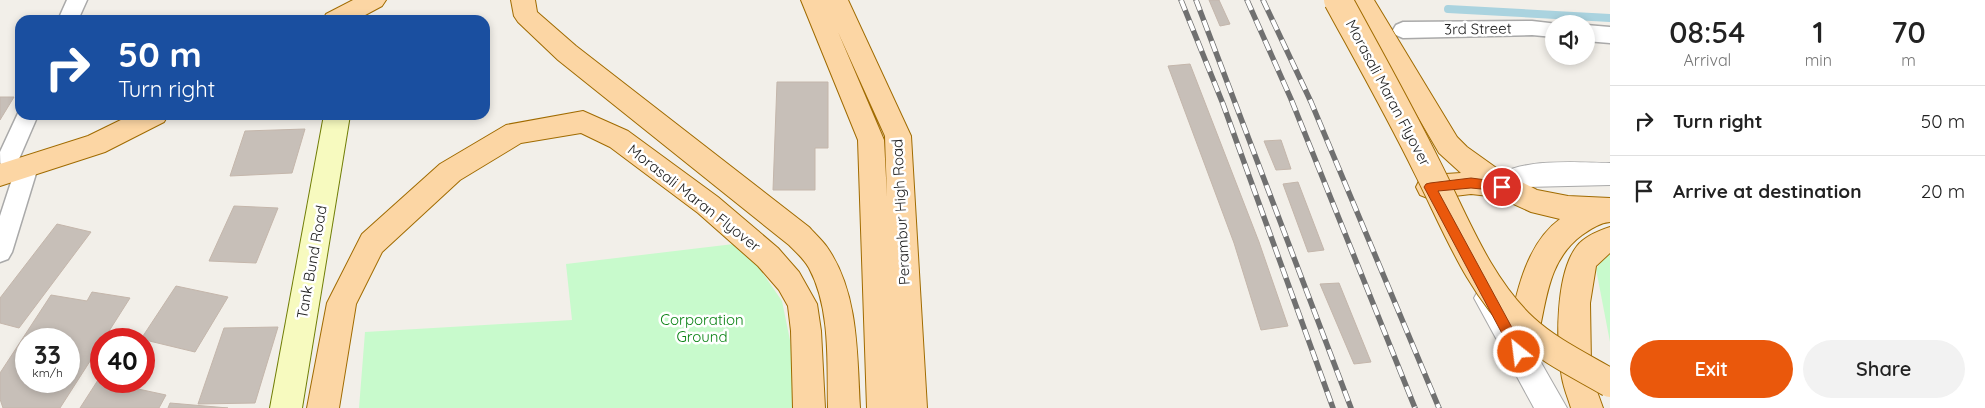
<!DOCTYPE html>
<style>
:root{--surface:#fff;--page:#f2f2f2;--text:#222;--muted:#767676;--line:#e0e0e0;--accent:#ea580c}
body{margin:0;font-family:Quicksand,sans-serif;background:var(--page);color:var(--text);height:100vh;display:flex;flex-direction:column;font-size:19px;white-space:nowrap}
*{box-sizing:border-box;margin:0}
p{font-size:16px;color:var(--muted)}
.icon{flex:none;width:28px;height:28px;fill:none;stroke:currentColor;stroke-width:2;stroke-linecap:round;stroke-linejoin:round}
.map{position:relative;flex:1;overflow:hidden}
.panel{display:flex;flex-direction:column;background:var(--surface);width:375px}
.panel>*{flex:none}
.hud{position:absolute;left:15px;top:15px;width:475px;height:105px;border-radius:15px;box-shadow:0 2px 8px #0003;background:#1a4fa0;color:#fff;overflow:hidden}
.fabs{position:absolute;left:1545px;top:15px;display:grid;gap:10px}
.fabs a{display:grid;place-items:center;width:50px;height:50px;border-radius:50%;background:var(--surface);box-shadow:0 2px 8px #0003;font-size:25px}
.speed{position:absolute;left:15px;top:328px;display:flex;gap:10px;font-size:25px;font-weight:700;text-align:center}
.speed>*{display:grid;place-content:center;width:65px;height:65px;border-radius:50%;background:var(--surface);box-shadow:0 2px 8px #0003;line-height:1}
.speed small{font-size:12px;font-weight:400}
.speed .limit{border:8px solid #d22;background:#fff;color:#111}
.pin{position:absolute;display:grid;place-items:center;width:42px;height:42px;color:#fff;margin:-21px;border:2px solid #fff;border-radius:50%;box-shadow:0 1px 5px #0007}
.me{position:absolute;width:55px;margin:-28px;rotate:331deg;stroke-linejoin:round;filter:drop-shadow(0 0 4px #0008)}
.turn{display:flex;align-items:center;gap:18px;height:105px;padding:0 20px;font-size:22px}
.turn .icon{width:65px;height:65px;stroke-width:2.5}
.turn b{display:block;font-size:35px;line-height:42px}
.eta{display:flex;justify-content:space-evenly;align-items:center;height:85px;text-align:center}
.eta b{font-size:30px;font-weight:600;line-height:35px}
.action{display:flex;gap:10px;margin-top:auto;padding:10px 20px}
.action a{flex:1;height:58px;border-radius:30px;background:var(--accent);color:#fff;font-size:20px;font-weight:600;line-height:58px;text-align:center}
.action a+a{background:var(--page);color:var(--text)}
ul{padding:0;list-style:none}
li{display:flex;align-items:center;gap:15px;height:70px;padding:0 20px;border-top:1px solid var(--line)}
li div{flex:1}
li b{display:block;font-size:19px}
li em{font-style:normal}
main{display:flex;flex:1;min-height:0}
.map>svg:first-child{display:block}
.park{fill:#c8facc}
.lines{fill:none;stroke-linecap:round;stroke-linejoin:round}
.stream{stroke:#aad3df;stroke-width:8}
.building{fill:#c7bfb8;stroke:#c4b6ab;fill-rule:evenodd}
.minor-casing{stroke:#a9a9a9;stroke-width:3}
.tertiary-casing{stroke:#a9a9a9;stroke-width:2}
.secondary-casing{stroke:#707d05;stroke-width:2}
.primary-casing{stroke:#a06b00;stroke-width:2}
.minor{fill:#fff;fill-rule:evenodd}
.tertiary{fill:#fff;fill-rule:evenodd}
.secondary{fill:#f7fabf;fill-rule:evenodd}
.primary{fill:#fcd6a4;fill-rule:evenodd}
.rail-casing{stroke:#707070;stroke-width:5.5}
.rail{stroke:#fff;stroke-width:4;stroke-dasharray:11;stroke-linecap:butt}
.primary-bridge-casing{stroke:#a06b00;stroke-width:30;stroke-linecap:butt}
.primary-bridge{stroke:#fcd6a4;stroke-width:28}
.route{fill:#ea580c;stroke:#983908}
.labels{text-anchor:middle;stroke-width:5;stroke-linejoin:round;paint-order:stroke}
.street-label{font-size:15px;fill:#222;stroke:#fff}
.park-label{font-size:15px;fill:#0c8416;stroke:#fff}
</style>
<main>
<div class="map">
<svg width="1610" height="408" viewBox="0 0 1610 408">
<rect width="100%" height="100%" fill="#f2efe9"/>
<!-- park -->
<path class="park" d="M742,243l40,58 11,54 4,53h-438l6,-76 207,-12 -6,-56z
M1610,250v92l-14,-73z"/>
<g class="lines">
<!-- stream -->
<path class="stream" d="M1448,9l162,9"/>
</g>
<!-- building -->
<path class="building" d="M1209,0h10l11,24 -10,2z
M1190,64l69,178 29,84 -27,4 -27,-87 -66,-177z
M777,82h51v66h-13v42h-42z
M0,97h14l-14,23z
M305,129l-13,44 -62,3 15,-45z
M1281,140l10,29 -15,1 -12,-29z
M1298,182l26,68 -16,2 -25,-68z
M234,206l44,2 -22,55 -47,-2z
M57,224l34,8 -72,96 -19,-5v-25z
M1339,283l32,79 -17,2 -34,-80z
M176,286l52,11 -33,55 -54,-13z
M92,292l38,6 -26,41h-3v5l-41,64h-57l-3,-9v-26l51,-78 36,6zM26,339h43v42h-43z
M278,327l-23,76 -57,1 26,-76z
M98,380l3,1 65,14 -7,13h-79z
M170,403l58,5h-60z"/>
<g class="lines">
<!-- minor casing -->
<g class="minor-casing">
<path id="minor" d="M67,0h20l-9,20h-20z
M1532,21l26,3h-4v13l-22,-2 -129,3 -7,-3 -3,-5 3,-5 7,-3z
M1586,25l24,2v16l-24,-2z
M20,109v6h18l-29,67 -8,2 -1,-32z
M27,158l8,3 3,6 -26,85 -4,7 -8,3v-46l16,-49 3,-6z"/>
</g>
<!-- tertiary casing -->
<g class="tertiary-casing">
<path id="tertiary" d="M1610,163v22l-84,2 -24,12 -10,-4 -4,-8c16,-32 91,-24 122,-24z
M1489,285l10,4 68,119h-33l-60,-110 5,-9z"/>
</g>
<!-- secondary casing -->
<g class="secondary-casing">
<path id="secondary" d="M324,115h26l-48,293h-32z"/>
</g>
<!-- primary casing -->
<g class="primary-casing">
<path id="primary" d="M353,0h33l-4,6 -26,14h-33l3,-6z
M511,0h24l2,12 39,34 233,181c6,7 13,13 18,20 32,46 30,108 33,161h-32c-1,-45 3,-99 -19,-140 -5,-9 -13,-16 -20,-23l-231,-185 -40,-38 -4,-6z
M801,0h47l63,136 16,272h-60l-9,-268zM838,32l47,104 2,61 -3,-57z
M1350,0h24l83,137 10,10 35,25 35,18 31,6 42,2v24c-11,1 -19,7 -28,13 -42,31 -34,84 -52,127l-11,4 -11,-4c-1,-3 -4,-7 -4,-11 0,-8 4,-18 6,-26 7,-36 18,-83 50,-106l-29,-7 -33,-15 -27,-3 -41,5 -10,-4 -4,-8 4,-8 10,-4 31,-2 -22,-20z
M583,111l45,20 90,66 60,51 21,24 18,32 4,27 4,77h-32l-2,-77 -3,-25 -9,-16 -21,-24 -60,-53 -88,-66 -29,-14 -60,10 -61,37 -78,72 -26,52 -17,104h-32l20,-105 35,-69 78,-70 66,-39z
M131,115h37l-4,7 -59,30 -105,34v-22l88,-28z
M1610,227v26l-14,13 -6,37 1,61 3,19 9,25h-32c-3,-10 -7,-19 -9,-30 -6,-33 -7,-104 15,-132 8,-10 21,-15 33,-19z"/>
</g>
<!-- minor -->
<use href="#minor" class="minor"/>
<!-- tertiary -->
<use href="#tertiary" class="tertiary"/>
<!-- secondary -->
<use href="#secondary" class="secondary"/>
<!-- primary -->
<use href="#primary" class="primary"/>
<!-- rail casing -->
<g class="rail-casing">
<path id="rail" d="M1181,0l42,104 110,304
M1196,0l155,408
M1247,0l44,99 124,309
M1263,0l48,102 128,306"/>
</g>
<!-- rail -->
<use href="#rail" class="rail"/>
<!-- primary-bridge casing -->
<g class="primary-bridge-casing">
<path id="primary-bridge" d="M1338,0c30,55 61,110 89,167 28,55 51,118 97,161 25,23 57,38 86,55"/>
</g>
<!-- primary-bridge -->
<use href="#primary-bridge" class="primary-bridge"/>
</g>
<!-- route -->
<path class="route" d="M1471,178l31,4 4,1 2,4 -2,3 -4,1 -31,-3 -33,3 85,157 2,4 -2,4 -4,2 -5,-2 -90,-169 2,-3 4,-1z"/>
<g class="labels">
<!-- street labels -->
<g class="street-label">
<text transform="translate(1478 29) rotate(-1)" y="5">3rd Street</text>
<text transform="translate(1388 93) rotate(62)" y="5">Morasali Maran Flyover</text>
<text transform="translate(694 198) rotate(38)" y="5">Morasali Maran Flyover</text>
<text transform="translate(901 212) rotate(-93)" y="5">Perambur High Road</text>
<text transform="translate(312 262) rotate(-80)" y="5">Tank Bund Road</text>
</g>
<!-- park labels -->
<g class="park-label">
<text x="702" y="325">Corporation<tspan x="702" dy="17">Ground</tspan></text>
</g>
</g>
</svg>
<div class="fabs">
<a><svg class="icon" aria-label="sound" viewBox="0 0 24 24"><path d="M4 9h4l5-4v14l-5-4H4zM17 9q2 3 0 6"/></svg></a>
</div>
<div class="speed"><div>33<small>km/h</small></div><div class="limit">40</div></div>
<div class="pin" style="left:1502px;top:187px;background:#d93025"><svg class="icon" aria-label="arrive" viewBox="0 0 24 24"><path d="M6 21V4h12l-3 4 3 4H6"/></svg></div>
<svg class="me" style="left:1519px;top:352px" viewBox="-20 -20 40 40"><circle r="17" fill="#ea580c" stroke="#fff" stroke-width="3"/><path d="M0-11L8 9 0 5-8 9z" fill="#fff"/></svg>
<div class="hud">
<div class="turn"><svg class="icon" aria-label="right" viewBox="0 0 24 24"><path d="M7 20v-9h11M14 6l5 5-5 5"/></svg><div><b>50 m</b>Turn right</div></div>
</div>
</div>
<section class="panel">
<div class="eta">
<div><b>08:54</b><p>Arrival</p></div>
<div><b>1</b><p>min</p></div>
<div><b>70</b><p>m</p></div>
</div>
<ul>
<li><svg class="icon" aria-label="right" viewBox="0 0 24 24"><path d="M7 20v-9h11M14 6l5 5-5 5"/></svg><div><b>Turn right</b></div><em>50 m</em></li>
<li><svg class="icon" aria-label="arrive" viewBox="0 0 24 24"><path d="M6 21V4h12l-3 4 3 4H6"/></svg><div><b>Arrive at destination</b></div><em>20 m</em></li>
</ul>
<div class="action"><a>Exit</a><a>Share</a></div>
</section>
</main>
